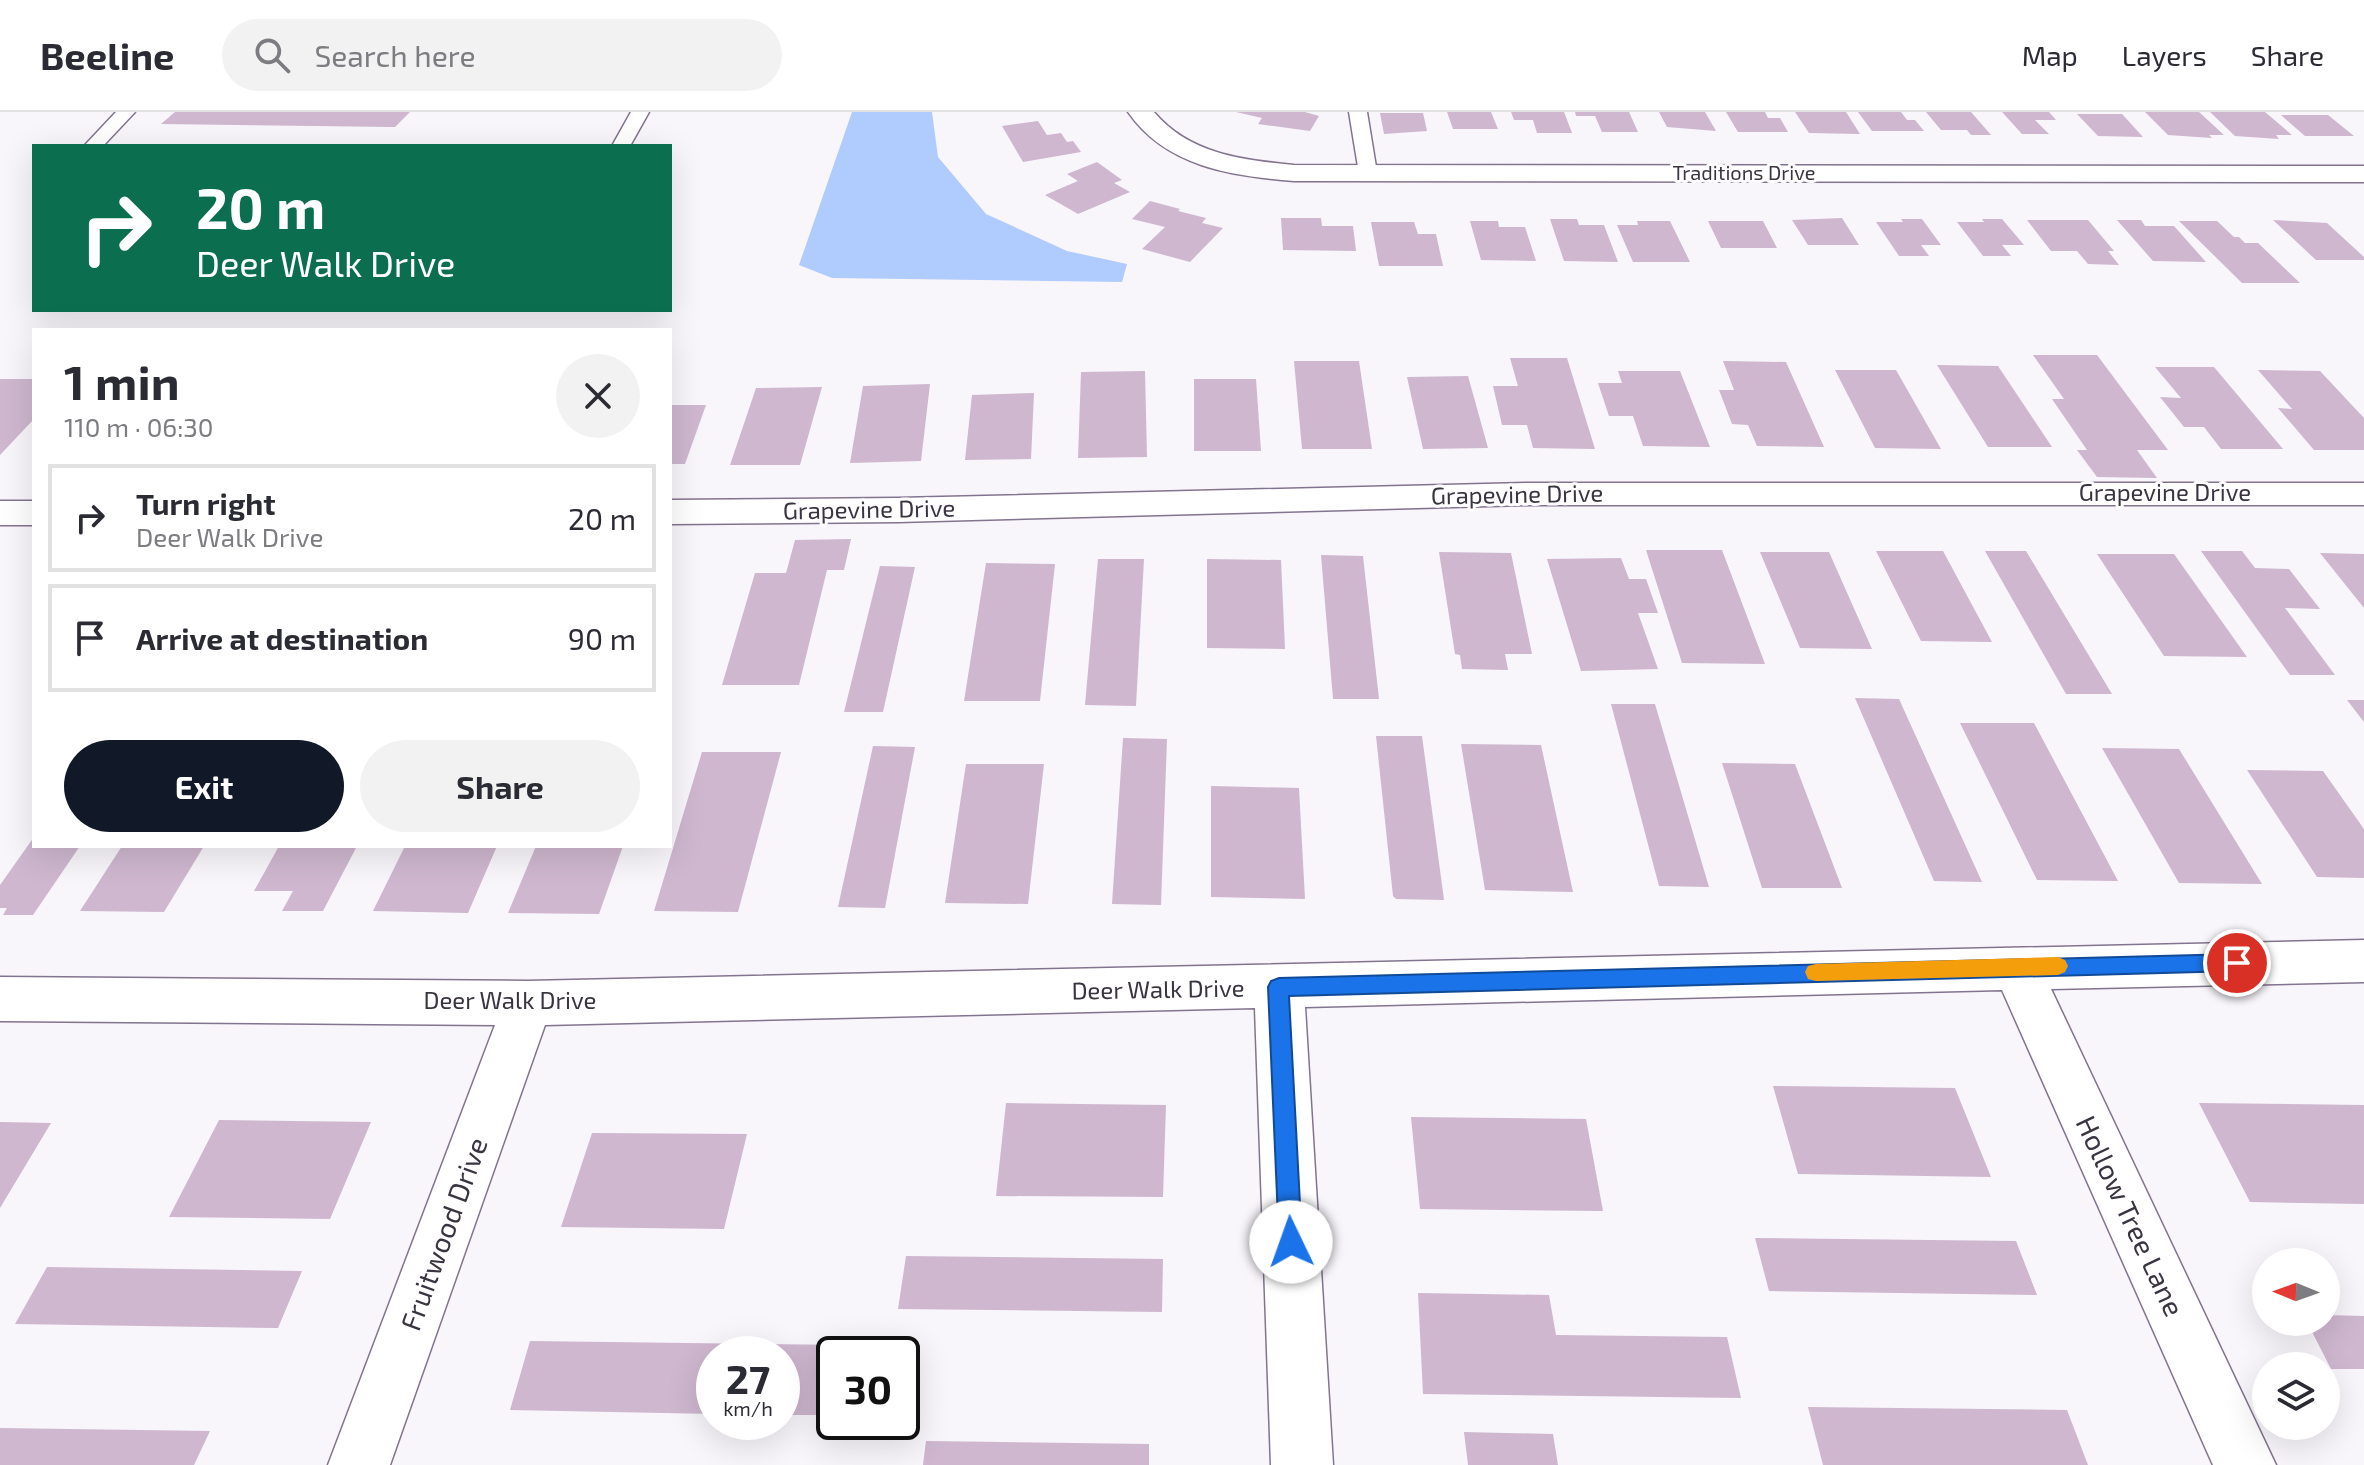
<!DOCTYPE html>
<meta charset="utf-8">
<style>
:root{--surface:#fff;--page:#f2f2f3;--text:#2b2b33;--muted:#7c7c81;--line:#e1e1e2;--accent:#111827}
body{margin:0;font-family:"Exo 2",sans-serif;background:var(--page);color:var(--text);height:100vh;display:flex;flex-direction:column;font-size:30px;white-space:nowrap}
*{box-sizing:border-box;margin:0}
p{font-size:26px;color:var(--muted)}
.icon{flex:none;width:44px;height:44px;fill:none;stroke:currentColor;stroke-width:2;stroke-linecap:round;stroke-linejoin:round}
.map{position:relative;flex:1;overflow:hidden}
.sheet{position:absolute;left:32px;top:216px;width:640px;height:520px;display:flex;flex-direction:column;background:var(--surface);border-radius:0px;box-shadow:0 8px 32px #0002}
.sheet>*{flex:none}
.guide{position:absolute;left:32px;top:32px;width:640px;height:168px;border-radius:0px;box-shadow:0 8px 32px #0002;background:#0b6e4f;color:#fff;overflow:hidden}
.needle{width:52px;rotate:271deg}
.tools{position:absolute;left:2252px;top:1136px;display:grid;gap:16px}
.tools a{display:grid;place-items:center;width:88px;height:88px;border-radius:50%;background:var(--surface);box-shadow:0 8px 32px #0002;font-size:40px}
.speed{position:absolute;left:696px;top:1224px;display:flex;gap:16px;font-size:40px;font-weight:700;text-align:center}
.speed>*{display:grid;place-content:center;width:104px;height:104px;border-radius:50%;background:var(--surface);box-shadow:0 8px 32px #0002;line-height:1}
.speed small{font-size:20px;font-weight:400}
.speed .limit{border:4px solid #111;border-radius:12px;background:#fff;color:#111}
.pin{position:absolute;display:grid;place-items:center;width:68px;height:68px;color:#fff;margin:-34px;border:4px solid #fff;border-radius:50%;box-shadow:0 2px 8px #0007}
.me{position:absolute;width:88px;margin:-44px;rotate:357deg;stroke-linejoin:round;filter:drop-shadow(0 0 6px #0008)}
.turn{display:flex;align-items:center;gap:28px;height:168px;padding:0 32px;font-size:36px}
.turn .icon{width:104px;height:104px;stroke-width:2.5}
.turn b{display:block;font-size:56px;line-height:68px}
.round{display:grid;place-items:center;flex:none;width:84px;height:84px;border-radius:42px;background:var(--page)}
.head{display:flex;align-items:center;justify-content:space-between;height:136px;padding:0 32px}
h1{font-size:48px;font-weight:700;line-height:60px}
.primary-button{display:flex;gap:16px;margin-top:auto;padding:16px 32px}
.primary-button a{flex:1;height:92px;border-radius:48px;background:var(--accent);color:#fff;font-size:32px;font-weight:700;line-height:92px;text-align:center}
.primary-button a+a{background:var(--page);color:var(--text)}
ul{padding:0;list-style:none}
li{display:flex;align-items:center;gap:24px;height:108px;margin:0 16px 12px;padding:0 16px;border:4px solid var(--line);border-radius:0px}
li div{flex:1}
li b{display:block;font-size:30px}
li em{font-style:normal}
header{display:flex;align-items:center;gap:48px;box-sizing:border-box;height:112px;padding:0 40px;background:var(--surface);border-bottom:2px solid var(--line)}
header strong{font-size:38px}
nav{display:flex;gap:44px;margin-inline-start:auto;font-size:28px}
.search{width:560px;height:72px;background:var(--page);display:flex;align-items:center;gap:20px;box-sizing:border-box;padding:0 28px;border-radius:44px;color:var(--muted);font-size:30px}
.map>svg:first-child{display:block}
.water{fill:#b0cbfe}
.building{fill:#ceb7cf}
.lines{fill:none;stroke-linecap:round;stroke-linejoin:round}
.service-casing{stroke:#83748e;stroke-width:3}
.minor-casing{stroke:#83748e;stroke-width:3}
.service{fill:#fff;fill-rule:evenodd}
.minor{fill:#fff;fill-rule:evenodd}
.route{fill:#1a73e8;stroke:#114b97;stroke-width:2}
.slow{fill:#f59e0b}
.labels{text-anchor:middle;stroke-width:6;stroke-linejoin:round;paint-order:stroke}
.far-street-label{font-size:20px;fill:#3a3440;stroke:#fff}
.street-label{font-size:24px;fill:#3a3440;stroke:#fff}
.near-street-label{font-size:28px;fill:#3a3440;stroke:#fff}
</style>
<header>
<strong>Beeline</strong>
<div class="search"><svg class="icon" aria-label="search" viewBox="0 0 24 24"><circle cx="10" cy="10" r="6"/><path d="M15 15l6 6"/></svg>Search here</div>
<nav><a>Map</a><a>Layers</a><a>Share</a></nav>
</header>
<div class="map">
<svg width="2364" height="1353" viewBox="0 0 2364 1353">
<rect width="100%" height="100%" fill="#f8f5fb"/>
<!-- water -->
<path class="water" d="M852,0h80l6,45 48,57 81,37 60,13 -5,18 -290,-4 -33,-13z"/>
<!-- building -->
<path class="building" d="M175,0h235l-15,15 -234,-3z
M1236,0h69l14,4 -9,15 -52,-7 4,-6z
M1447,0h44l7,17h-45z
M1511,0h53l8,21h-35l-4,-13h-19z
M1575,0h54l9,20h-36l-7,-16h-19z
M1659,0h46l11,19 -49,-4z
M1726,0h39l3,6h12l8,14h-50z
M1795,0h51l14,22 -51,-1z
M1858,0h43l6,8h8l9,11h-52z
M1926,0h45l20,23h-20l-4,-5h-26z
M2002,0h47l7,8h-21l14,14h-27z
M2145,0h54l25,23h-15l3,3 -44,-3z
M2210,0h55l27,23h-16l3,4 -44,-3z
M1380,1h43l4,18 -43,3z
M2077,2h45l21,23 -45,-1z
M2281,3h47l26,21h-49z
M1038,9l9,14 14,-2 6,9 6,-1 8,11 -58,10 -21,-36z
M1097,50l25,18 -8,3 16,9 -52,22 -33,-19 33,-14 -11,-7z
M1150,89l30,8 -2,2 28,7 -4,5 21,5 -33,34 -48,-13 23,-22 -33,-8z
M1281,106h40l1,8h31l3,25 -73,-1z
M1842,106l17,27h-51l-16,-25z
M1550,107h27l2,6h25l14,37 -54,-1z
M1901,107h21l19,26h-20l8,11h-30l-23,-34h27z
M1982,107h20l22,26h-22l9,11h-28l-26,-34h27z
M2027,108h61l26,31h-6l11,14 -31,-1 -11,-13h-26z
M2117,108h24l4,6h29l32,36 -53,-1z
M2273,108l54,3 37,34v3h-48z
M1470,109h28l1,6h26l11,34 -55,-1z
M1637,109h33l20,41h-57l-16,-37h21z
M1708,109h55l14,27h-56z
M2179,109h38l17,16h5l6,6h13l42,40h-58z
M1371,110h43l4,12h18l7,32h-64z
M2033,243h64l71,95h-31l20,28 -60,-1 -20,-27h10l-35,-51h12z
M1510,246h57l28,91 -62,-1 -6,-23h-25l-9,-39h25z
M1294,249h65l13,88h-70z
M1723,249l63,1 38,85 -67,-1 -9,-21 -16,-1 -13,-34h15z
M1937,253l61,1 54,81h-64z
M2155,255h59l69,82h-62l-17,-22h-20l-24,-30 21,1z
M1835,258h61l45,79 -66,-1z
M2258,258l62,1 44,47v32h-50l-36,-42 14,1z
M1145,259l2,86 -69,1 3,-86z
M1618,259h62l30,76 -67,-1 -10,-30h-24l-11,-33h24z
M1468,264l20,72 -65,1 -16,-72z
M0,267h34v40l-34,36z
M1194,267h62l5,72h-67z
M930,272l-9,77 -71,2 13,-77z
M822,275l-22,78h-70l26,-77z
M1034,281l-3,66 -66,1 7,-65z
M670,293h36l-21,59h-15z
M851,427l-7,31h-17l-28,115h-77l33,-112h31l9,-33z
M1646,438h76l43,114 -83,-1z
M1876,439h67l49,91 -71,-1z
M1985,439h41l86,143h-46z
M2201,439h41l13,17 34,1 31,40 -35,-1 50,67h-45z
M1439,440l72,1 21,101h-27l3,16 -46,-1 -2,-14 -5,-1z
M1760,440h69l43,97 -72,-1z
M2320,441l44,1v54z
M2097,442h77l73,103 -83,-1z
M1321,443l42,1 16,143h-46z
M1621,446l8,21h17l12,34h-20l20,56 -77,2 -34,-112z
M1098,447h46l-8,147 -51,-1z
M1207,447l74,1 4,89 -78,-1z
M986,451l69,1 -15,137h-76z
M880,454l35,1 -32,145h-39z
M1855,586l44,1 83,183 -48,-1z
M2347,588h17v22z
M1611,592h44l54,183 -50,-1z
M1960,611h74l84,158 -81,-1z
M1376,624h46l22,164 -48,-1 -3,-3z
M1123,626l44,1 -6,166 -49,-1z
M1461,632l80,1 32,147 -88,-2z
M873,634l42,1 -30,161 -47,-1z
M2102,636l77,1 83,135 -83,-1z
M702,640h79l-43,160 -84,-1z
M1722,651l73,1 47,124h-80z
M966,652h78l-16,140 -83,-1z
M2247,658l76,1 41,58v49l-47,-1z
M1211,674l88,2 6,111 -94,-2z
M34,725v9h46l-47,69h-30l4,-7h-7v-23z
M122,734h82l-40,66 -84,-1z
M279,734h78l-34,65h-41l11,-20h-39z
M405,734h92l-29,67 -95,-2z
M536,734h87l-24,68 -91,-1z
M1773,974l182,2 36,89 -193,-3z
M1006,991l160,2 -3,92 -167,-1z
M2199,991l165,2v99l-114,-2z
M1411,1005l175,2 17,92 -183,-2z
M219,1008l152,2 -41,97 -161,-2z
M0,1010l51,1 -51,85z
M592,1021l155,1 -23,95 -163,-2z
M1755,1126l261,3 21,54 -268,-4z
M906,1144l257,3 -1,53 -264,-3z
M47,1155l255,4 -24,57 -263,-4z
M1418,1181l131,2 7,40 171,2 14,61 -318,-4z
M2326,1203l38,1v53h-33l-24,-47h19z
M530,1229l316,4 -2,9h-10v61h-52v-61h-68v60l-204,-4z
M1808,1295l259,3 21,55h-265z
M0,1316l210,3 -16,34h-194z
M1464,1320l89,2 5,31h-90z
M926,1329l223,3v21h-226z"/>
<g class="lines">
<!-- service casing -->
<g class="service-casing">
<path id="service" d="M116,0h19l-32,34h-19z
M631,0h18l-19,34h-18z
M1349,0h18l10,61 -2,4h-14l-2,-4z"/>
</g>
<!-- minor casing -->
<g class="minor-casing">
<path id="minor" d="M1128,0h26c35,42 89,48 140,53l1070,1v16l-1070,-1c-62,-5 -128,-14 -166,-69z
M1529,371h835v22h-835l-631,17 -228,2v-24l228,-2z
M0,389h34v24h-34z
M2364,828v42l-313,7 225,476h-63l-211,-475 -697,17 28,458h-62l-16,-457 -710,17 -155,440h-62l167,-440 -495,-4v-44l528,4z"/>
</g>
<!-- service -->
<use href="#service" class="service"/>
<!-- minor -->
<use href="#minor" class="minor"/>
</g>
<!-- route -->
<path class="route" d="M2237,842l8,3 2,6 -2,6 -8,2 -948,25 13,246 -3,8 -8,4 -8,-4 -4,-8 -11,-255 3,-6 8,-3z"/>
<!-- slow -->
<path class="slow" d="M2058,845l7,3 3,6 -3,6 -7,3 -242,6 -8,-2 -3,-7 3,-6 8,-2z"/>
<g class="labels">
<!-- far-street labels -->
<g class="far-street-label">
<text x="1744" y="68">Traditions Drive</text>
</g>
<!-- street labels -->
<g class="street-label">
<text x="2165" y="389">Grapevine Drive</text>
<text transform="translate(1517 383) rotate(-1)" y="8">Grapevine Drive</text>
<text transform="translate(869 398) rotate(-1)" y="8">Grapevine Drive</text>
<text transform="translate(1158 878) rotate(-1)" y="8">Deer Walk Drive</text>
<text x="510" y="897">Deer Walk Drive</text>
</g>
<!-- near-street labels -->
<g class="near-street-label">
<text transform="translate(2130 1104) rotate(65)" y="10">Hollow Tree Lane</text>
<text transform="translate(444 1122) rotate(-70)" y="10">Fruitwood Drive</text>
</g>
</g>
</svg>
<div class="tools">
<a><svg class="needle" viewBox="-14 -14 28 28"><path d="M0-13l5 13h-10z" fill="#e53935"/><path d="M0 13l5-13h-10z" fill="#7c7c81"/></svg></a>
<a><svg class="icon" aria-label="layers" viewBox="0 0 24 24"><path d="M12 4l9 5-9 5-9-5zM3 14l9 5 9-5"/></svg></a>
</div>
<div class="speed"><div>27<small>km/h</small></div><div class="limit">30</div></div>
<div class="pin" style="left:2237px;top:851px;background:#d93025"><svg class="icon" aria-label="arrive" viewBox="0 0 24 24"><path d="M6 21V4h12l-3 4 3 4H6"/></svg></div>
<svg class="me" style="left:1291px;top:1130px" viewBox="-20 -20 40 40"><circle r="19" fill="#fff"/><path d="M0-13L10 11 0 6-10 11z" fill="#1a73e8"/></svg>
<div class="guide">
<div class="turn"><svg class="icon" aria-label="right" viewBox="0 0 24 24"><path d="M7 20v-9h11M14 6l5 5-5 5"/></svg><div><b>20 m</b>Deer Walk Drive</div></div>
</div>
<section class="sheet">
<div class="head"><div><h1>1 min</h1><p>110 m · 06:30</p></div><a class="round"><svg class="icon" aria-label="close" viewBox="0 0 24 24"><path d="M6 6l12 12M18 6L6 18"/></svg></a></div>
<ul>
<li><svg class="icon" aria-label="right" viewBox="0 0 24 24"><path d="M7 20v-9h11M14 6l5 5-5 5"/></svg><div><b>Turn right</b><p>Deer Walk Drive</p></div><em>20 m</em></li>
<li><svg class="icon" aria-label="arrive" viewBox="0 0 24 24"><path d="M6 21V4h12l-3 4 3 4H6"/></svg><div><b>Arrive at destination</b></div><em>90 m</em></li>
</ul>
<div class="primary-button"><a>Exit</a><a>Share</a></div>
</section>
</div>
